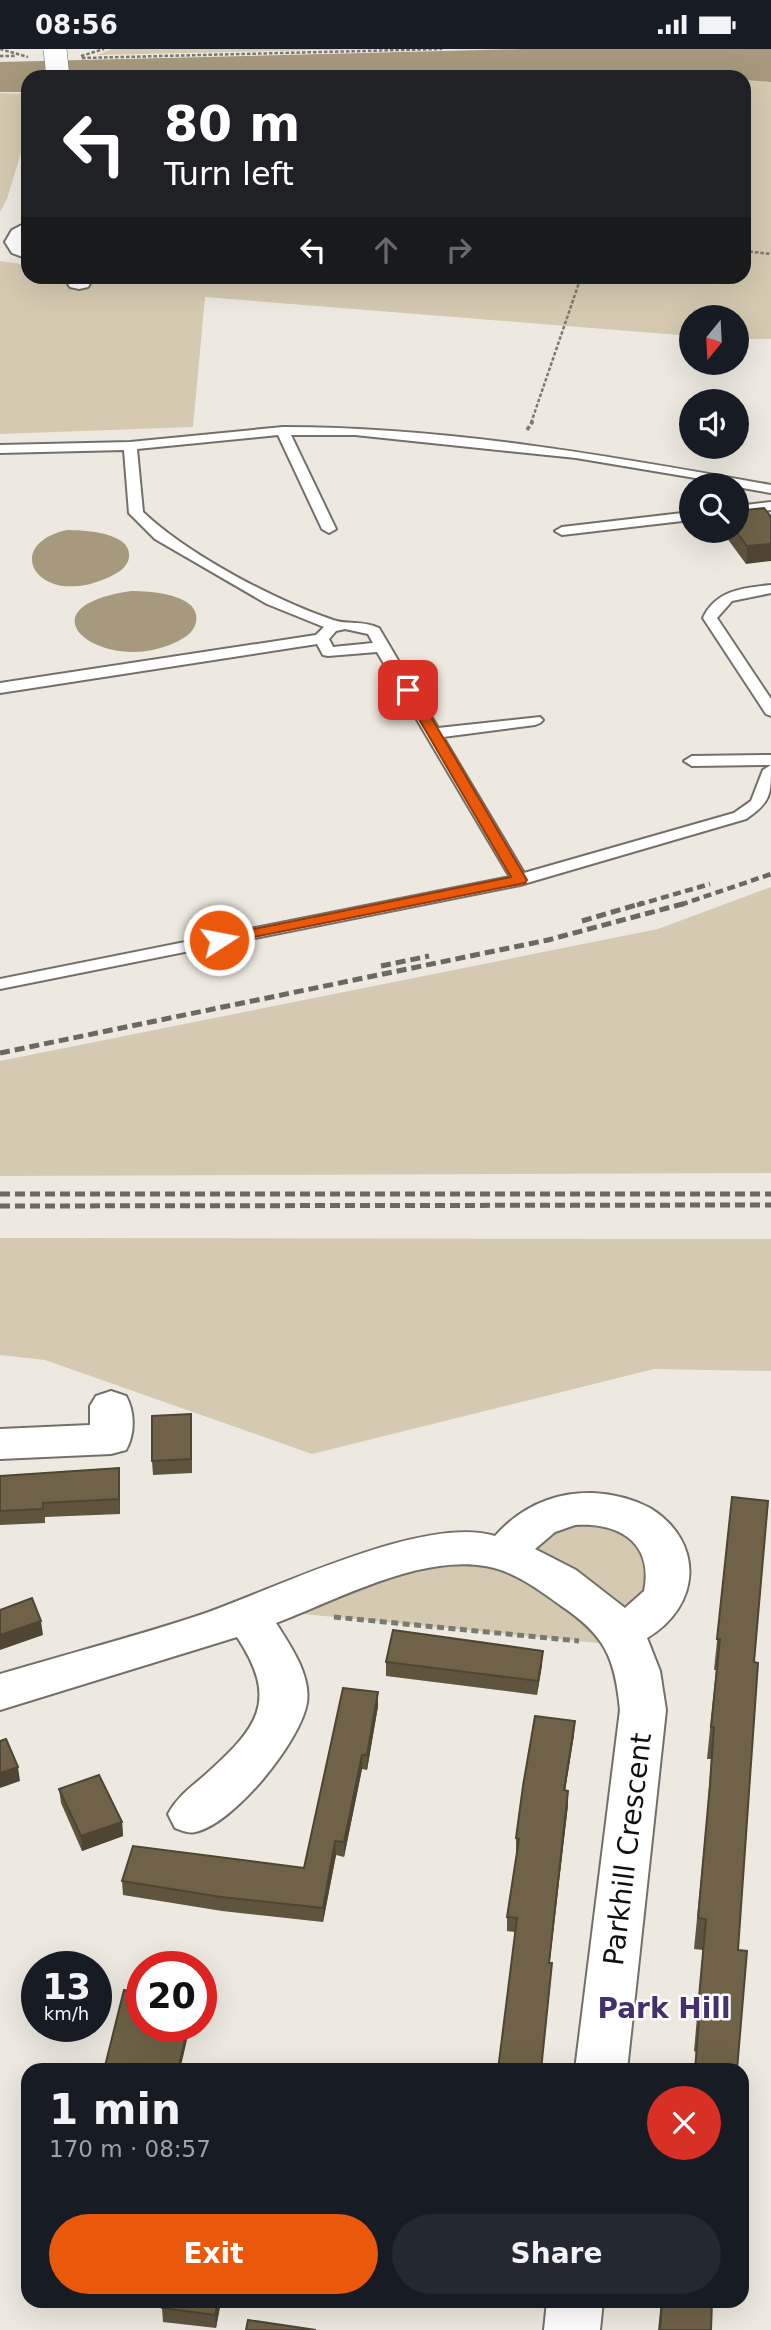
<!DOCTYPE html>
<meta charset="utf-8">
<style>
:root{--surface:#171b24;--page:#242831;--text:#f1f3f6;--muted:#9ea1a6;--accent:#ea580c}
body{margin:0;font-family:"DejaVu Sans",sans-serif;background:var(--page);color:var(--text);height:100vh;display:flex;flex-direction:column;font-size:26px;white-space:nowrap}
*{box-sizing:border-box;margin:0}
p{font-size:23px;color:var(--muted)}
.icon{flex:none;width:38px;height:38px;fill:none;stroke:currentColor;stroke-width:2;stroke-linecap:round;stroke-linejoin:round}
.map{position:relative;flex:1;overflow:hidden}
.details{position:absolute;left:21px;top:2014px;width:728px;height:245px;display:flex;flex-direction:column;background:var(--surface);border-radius:21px;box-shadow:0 7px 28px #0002}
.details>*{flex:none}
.top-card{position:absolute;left:21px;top:21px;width:730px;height:214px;border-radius:21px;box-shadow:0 7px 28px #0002;background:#202124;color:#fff;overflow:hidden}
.needle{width:46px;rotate:198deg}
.buttons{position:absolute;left:679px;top:256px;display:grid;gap:14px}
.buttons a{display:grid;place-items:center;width:70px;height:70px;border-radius:50%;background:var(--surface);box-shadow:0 7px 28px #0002;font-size:35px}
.speed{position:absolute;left:21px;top:1902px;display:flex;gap:14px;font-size:35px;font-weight:700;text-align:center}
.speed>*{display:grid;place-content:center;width:91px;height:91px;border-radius:50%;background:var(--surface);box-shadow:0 7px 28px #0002;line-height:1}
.speed small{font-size:18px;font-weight:400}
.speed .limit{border:10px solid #d22;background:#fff;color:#111}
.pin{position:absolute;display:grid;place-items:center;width:60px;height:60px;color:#fff;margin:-30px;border-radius:14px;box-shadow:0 4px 10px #0006}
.me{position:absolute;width:77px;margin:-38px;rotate:79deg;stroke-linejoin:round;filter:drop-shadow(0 0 5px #0008)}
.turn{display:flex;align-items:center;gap:24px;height:147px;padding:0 28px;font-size:32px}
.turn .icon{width:91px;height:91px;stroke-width:2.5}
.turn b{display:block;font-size:49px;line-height:60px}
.lanes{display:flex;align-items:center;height:66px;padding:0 28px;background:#0003;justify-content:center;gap:35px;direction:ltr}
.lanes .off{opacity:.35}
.round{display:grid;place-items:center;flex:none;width:74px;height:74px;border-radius:37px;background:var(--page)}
.summary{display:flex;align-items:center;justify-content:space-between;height:119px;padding:0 28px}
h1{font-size:42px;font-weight:700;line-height:52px}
.button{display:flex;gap:14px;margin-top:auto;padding:14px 28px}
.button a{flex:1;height:80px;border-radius:42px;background:var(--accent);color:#fff;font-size:28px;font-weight:700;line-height:80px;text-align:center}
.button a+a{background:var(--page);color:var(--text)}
.status{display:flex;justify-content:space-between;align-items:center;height:49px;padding:0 35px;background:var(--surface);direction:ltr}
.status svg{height:19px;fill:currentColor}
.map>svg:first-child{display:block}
.green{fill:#d5c9b1}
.water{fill:#a6997d}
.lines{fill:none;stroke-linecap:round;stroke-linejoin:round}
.lane-casing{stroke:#747068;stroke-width:4}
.street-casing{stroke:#747068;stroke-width:4}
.primary-casing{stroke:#747068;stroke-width:4}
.path-far2{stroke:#7a7872;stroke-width:2.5;stroke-dasharray:3.5 2;stroke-linecap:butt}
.path-far1{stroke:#7a7872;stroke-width:3.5;stroke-dasharray:4.5 2.5;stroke-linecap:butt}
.path{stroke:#7a7872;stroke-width:5;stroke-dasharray:7 4.5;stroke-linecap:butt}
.lane{fill:#fff;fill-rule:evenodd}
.street{fill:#fff;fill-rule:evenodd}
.primary{fill:#fff;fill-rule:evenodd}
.rail-far1{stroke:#6a6862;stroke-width:4.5;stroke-dasharray:8 4.5;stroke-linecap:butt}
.rail{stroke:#6a6862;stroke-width:5;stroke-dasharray:10 5;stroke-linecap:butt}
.primary-bridge-casing{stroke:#747068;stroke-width:24;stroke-linecap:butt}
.primary-bridge{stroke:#fff;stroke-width:23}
.wall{fill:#5f543e}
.shaded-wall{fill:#4e4532}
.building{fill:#6f6248;stroke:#4e4532;stroke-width:2}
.route{fill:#ea580c;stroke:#983908;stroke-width:2}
.labels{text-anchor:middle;stroke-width:5;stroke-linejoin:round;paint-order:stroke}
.near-street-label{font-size:28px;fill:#100f0c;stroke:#fff}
.near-neighbourhood-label{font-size:28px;font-weight:bold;fill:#43306c;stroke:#fff}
</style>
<div class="status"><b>08:56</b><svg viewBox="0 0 49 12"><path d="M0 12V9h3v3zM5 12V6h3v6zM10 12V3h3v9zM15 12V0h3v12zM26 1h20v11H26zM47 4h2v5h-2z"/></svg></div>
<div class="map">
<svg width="771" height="2281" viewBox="0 0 771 2281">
<rect width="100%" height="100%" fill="#ede9e0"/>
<!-- green -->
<path class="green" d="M112,0h261l-276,6z
M744,31l27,2v257h-34v-22h-46v19l-486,-39 -12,130 -193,7v-173l28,4v12h31l4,7h41l4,-7h636z
M0,44l28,1v46l-4,3 -17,56 -7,13z
M771,838v286l-771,3v-115l658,-132z
M0,1189l771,1v132l-117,-2 -342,85 -267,-94 -45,-5z
M567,1461l93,32 -31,104 -367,-36 210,-63z"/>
<!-- water -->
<path class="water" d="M524,0h247v33l-27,-2v-3h-716v15h-28v-30z
M67,481c16,0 65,2 62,27 -1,11 -13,17 -22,21 -69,31 -107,-33 -40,-48z
M131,542c18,0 71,3 65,31 -2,11 -13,17 -22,21 -71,33 -159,-35 -43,-52z"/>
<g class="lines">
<!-- lane casing -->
<g class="lane-casing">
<path id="lane" d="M283,378c164,0 327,29 488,58v8l-34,-6v-2l-161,-27 -221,-23h-64l45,94 -7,4 -7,-4 -44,-94 -141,14 6,63c44,42 131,88 190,108 14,5 28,0 46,8l59,100 102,-11 3,3 -3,3 -5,2 -92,12 81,136 210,-60 17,-12 12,-31 8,-5c0,30 0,37 -25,54l-226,66 -520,104v-10l510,-102 -133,-225 -49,4 -5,-1 -6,-11 -317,49v-10l316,-48 8,-8 -57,-23 -112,-65 -26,-26 -5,-63 -124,3v-8l130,-3zM345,580l23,5 5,9 -40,4 -4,-8 7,-8z
M771,453v8l-34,4v-8z
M691,463v8l-129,15 -7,-4 7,-4z
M771,536v8l-39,8 -15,17 54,81v17l-5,-2 -63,-96c13,-28 40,-30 68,-33z
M771,706v10l-79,1 -8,-5 8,-5z"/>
</g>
<!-- street casing -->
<g class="street-casing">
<path id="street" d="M70,228h24l-6,10 -9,2 -9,-2 -3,-5z
M111,1342l15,5c9,16 9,38 0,54l-15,4 -111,5v-30l90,-4v-19l6,-10z
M593,1444c19,1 40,6 57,15 55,34 51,98 -3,130l13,33 6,39 -39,360h-52l45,-360c-5,-53 -15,-75 -60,-105 -22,-16 -48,-35 -75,-39 -67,-11 -148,34 -209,57 14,22 35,52 31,79 -5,38 -74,123 -112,130 -6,2 -14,-2 -20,-4l-7,-14c9,-17 22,-26 37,-39 52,-47 75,-73 32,-138l-237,73v-36c67,-20 134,-37 200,-59 71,-24 224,-101 295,-79 26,-29 59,-44 98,-43zM575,1476c43,-3 79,17 69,66l-19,17 -49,-38 -41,-21 20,-17z
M547,2252h56l-3,29h-56z"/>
</g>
<!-- primary casing -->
<g class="primary-casing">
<path id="primary" d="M28,173v37l-16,-6 -7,-11 7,-12z"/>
</g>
<!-- path-far2 -->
<path class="path-far2" d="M0,0l28,8
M0,7h16
M81,7l23,-7
M82,9l360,-9
M744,202l27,3
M531,374l50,-146"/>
<!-- path-far1 -->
<path class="path-far1" d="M527,381l6,-9"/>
<!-- path -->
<path class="path" d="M334,1568l245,24"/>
<!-- lane -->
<use href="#lane" class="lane"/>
<!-- street -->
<use href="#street" class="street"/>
<!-- primary -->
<use href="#primary" class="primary"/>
<!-- rail-far1 -->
<path class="rail-far1" d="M637,856l73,-21
M680,856l91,-31"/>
<!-- rail -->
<path class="rail" d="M582,872l61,-18
M381,917l48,-10
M0,1004l548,-113 138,-37
M0,1145h771
M0,1157l771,-1"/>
<!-- primary-bridge casing -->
<g class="primary-bridge-casing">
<path id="primary-bridge" d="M55,0l3,28"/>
</g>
<!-- primary-bridge -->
<use href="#primary-bridge" class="primary-bridge"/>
</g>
<!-- wall -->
<path class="wall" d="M764,459l-18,56 -25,-34h16z
M192,1379v45l-39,2 -1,-14z
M119,1419l1,14v32l-75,3v6l-45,2v-49z
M732,1448l22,165 -16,288 -1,120h-43l2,-18 -2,-1 9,-101 -9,-1 13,-133 4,-57h-4l9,-89h-2z
M386,1613l156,3 -5,30 -151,-19z
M378,1643v14l-11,64 -5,-1 -18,88 -8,-2 -13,67 -101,-11 -99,-16 -1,-14 182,-13z
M574,1686l-9,55 3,1v14l-19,158 2,14 -10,93h-43l17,-138 -8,-1v-14l10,-64h-1v-15z
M59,1740l63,33 1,14 -41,15 -21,-48z
M221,2252l-5,27 -53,-6 -1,-14z
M661,2252h51l-1,29h-53z"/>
<!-- shaded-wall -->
<path class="shaded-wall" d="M771,495v17l-25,3 1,-18z
M119,1419l1,14v32l-1,-15z
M41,1572l2,14 -43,15v-15z
M543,1602l-1,14 -5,30 1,-14z
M378,1643v14l-11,64v-15z
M575,1672l-1,14 -11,69 1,-14z
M362,1706v14l-18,88v-15z
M18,1718l2,14 -20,7v-15z
M568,1742v14l-20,172 1,-14z
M122,1773l1,14 -41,15 -1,-15z
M335,1792l1,14 -13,67v-14z
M188,1978h2l-10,43h-2z
M218,2252h3l-5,27 -1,-13z"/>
<!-- building -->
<path class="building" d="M764,459l7,9v27l-24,2 -12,-16h2v-19z
M191,1365v45l-39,2v-45z
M119,1419v31l-76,4v6l-43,2v-35z
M732,1448l36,4 -14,161 4,1 -20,287 9,1 -10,119h-42l4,-50h-2l9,-101 -8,-1 12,-134 4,-57h-3l9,-88h-3z
M32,1549l9,23 -41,14v-25z
M393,1581l150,21 -5,30 -152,-19z
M343,1639l35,4 -11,63h-5l-18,87 -9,-1 -12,67 -102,-11 -99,-16 11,-35 171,22z
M535,1667l40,5 -11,69 4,1 -19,172h3l-11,107h-43l19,-152 -10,-1 12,-78 -3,-1 7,-52z
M6,1690l12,28 -18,6v-32z
M99,1726l23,47 -41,14 -22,-47z
M124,1941l18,3v34h46l-10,43h-74z
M163,2252h55l-3,14 -53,-7z
M662,2252h50l-1,29h-51z
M248,2271l68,10h-70z"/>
<!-- route -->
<path class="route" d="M408,637l7,4 112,190 -2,3 -306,61 -5,-1v-6l5,-1 292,-59 -109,-187z"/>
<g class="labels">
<!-- near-street labels -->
<g class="near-street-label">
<text transform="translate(627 1800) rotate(-83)" y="10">Parkhill Crescent</text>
</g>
<!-- near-neighbourhood labels -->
<g class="near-neighbourhood-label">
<text x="664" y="1969">Park Hill</text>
</g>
</g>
</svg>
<div class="buttons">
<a><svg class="needle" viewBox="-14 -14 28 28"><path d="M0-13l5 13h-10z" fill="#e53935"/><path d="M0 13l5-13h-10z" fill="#9ea1a6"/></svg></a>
<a><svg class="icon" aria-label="sound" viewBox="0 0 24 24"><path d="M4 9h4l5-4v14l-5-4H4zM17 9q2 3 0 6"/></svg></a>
<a><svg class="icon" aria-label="search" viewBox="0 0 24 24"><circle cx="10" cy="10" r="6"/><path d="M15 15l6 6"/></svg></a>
</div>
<div class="speed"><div>13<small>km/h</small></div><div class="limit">20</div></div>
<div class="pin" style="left:408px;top:641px;background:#d93025"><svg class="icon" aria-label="arrive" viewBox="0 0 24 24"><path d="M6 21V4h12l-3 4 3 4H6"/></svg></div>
<svg class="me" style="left:219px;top:891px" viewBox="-20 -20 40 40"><circle r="17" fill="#ea580c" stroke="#fff" stroke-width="3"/><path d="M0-11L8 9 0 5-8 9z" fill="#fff"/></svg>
<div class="top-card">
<div class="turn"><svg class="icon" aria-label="left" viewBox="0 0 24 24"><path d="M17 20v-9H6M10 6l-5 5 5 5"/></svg><div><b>80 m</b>Turn left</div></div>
<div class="lanes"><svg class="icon" aria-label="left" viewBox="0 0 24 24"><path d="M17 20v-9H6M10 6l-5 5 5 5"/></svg><svg class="icon off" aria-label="ahead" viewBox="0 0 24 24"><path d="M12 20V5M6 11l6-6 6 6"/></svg><svg class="icon off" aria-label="right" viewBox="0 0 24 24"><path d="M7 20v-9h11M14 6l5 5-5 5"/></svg></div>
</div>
<section class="details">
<div class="summary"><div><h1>1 min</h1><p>170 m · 08:57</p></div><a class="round" style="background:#d93025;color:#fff"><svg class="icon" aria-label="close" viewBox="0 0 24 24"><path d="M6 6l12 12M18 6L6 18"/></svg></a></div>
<div class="button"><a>Exit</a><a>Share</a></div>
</section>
</div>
